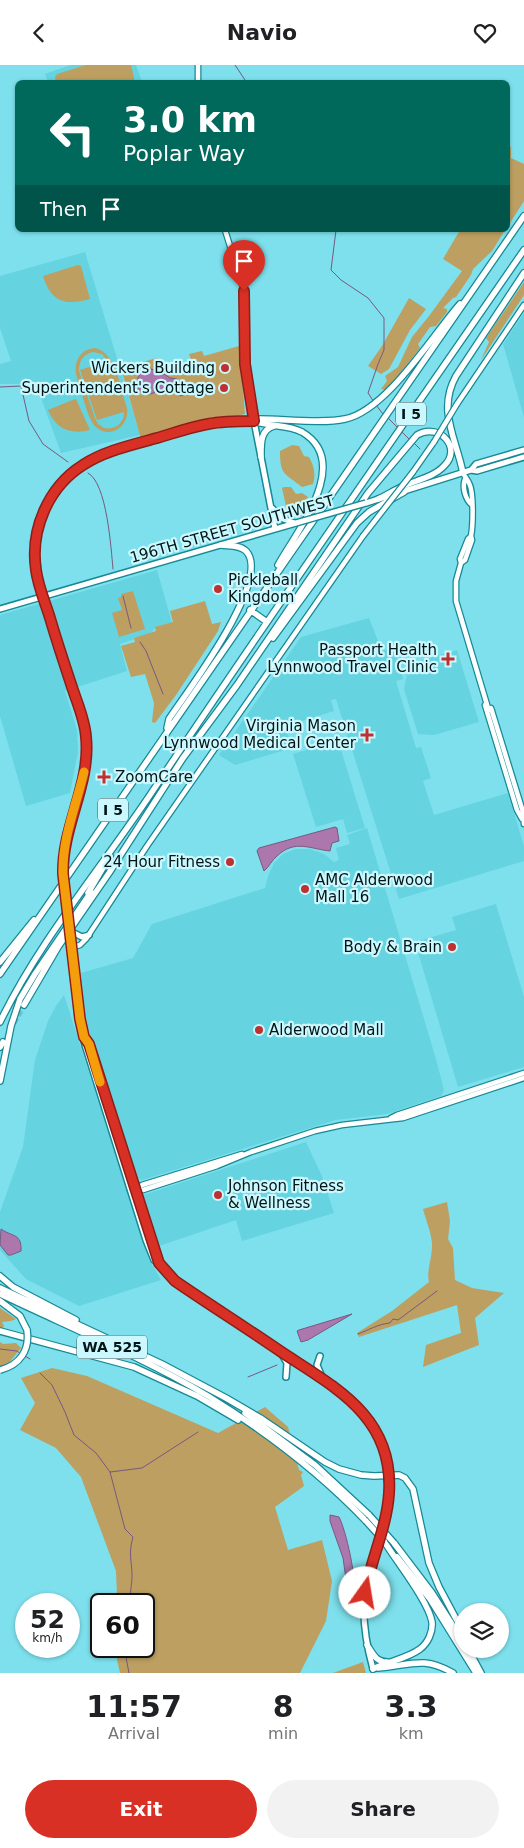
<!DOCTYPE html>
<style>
:root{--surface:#fff;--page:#f2f2f2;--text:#202124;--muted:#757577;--accent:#d93025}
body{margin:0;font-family:"DejaVu Sans",sans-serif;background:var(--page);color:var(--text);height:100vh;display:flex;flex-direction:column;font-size:19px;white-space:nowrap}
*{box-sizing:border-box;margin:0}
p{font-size:16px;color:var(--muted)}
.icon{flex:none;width:28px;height:28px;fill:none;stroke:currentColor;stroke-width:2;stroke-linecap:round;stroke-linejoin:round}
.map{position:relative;height:1608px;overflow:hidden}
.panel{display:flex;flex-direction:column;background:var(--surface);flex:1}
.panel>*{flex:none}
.guide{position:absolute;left:15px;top:15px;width:495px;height:152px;border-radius:8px;box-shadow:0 1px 4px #0004;background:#00695c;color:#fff;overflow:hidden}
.tools{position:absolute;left:454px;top:1538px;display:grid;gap:10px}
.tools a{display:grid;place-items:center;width:55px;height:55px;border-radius:50%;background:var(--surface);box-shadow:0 1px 4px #0004;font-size:25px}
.speed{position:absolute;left:15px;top:1528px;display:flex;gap:10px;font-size:25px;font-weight:700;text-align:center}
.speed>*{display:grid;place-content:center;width:65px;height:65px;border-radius:50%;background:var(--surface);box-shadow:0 1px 4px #0004;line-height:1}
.speed small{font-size:12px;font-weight:400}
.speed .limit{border:2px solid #111;border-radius:8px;background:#fff;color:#111}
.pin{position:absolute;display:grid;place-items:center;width:42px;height:42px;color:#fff;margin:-51px -21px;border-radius:50% 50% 50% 0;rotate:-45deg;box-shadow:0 0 5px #0007}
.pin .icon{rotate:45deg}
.me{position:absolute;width:55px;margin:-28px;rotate:13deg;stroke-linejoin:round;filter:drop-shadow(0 0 4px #0008)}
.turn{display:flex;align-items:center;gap:18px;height:105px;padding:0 25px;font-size:22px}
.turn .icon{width:65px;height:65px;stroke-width:2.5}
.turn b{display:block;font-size:35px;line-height:42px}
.then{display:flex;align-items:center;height:48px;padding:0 25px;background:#0003;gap:10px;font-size:19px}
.eta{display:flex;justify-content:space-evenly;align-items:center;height:85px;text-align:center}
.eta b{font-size:30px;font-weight:700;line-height:35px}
.primary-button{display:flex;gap:10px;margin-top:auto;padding:10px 25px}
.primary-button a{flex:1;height:58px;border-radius:30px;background:var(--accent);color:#fff;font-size:20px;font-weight:700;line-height:58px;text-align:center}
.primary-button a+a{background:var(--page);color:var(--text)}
header{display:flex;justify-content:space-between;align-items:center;height:65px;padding:0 25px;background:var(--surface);font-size:22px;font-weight:700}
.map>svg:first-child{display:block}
.built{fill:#66d3e0}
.green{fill:#bc9f61;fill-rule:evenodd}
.water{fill:#ab77ac;stroke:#78597f}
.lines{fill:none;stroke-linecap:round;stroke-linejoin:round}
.stream{stroke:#78597f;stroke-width:1}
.highway-tunnel{stroke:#6ac1cc;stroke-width:5.5;stroke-dasharray:5.5 3;stroke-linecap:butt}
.secondary-casing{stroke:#168995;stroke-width:7}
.primary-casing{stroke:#168995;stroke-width:8}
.highway-casing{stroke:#168995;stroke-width:8}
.secondary{stroke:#fff;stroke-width:4.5}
.primary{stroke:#fff;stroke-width:5}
.highway{stroke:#fff;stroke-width:5.5}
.secondary-bridge-casing{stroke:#168995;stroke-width:7;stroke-linecap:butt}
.primary-bridge-casing{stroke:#168995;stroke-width:8;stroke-linecap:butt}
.highway-bridge-casing{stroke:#168995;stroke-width:8;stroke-linecap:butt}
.secondary-bridge{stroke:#fff;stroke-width:4.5}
.primary-bridge{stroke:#fff;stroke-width:5}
.highway-bridge{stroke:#fff;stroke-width:5.5}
.route-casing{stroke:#8d1f18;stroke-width:12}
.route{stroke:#d93025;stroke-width:9}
.slow{stroke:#f59e0b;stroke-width:9}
.poi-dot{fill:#bf3030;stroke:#cbf8fe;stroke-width:2}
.labels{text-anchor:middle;stroke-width:4.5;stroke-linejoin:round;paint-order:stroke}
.shield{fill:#cbf8fe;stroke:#3e585c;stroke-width:1}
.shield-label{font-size:14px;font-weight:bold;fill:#011416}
.poi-label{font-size:15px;fill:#011416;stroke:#cbf8fe;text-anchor:end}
.street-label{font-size:15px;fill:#011416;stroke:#cbf8fe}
</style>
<header><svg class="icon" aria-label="back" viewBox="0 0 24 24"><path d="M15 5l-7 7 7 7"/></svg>Navio<svg class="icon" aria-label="heart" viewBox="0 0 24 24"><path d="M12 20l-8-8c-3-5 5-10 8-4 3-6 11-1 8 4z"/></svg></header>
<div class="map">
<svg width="524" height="1608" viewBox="0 0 524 1608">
<rect width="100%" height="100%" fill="#7de0ec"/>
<!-- built -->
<path class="built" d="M71,0h65l6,17h-94l-3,-8z
M85,187l55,183 -79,18 -25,-69h-36v-20l11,-3 -11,-33v-52z
M524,248v104l-21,-73z
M157,505l15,53 -17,5 -5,6 -30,10 7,27 -62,20 12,39 1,22 -8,41 -44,13 -26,-90v-101z
M369,553l13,33 12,-4 9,32 -7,2 20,67 5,-1 10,31 -8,3 11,34 74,-22 16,53v15l-125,38 -63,-200 -5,1 3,11 -49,15 7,22 -57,17 -16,-10 82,-118z
M457,585l22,72 -45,13 -16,-1 -14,-45 5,-25z
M338,675l27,88 -18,5 -4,-14 -27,8 -23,-73z
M367,763l69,231 8,31 -3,6 -54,18 -51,6 -194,60 -5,-2 -51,-156 -5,-49 52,-15 19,-34 113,-36 3,-12 6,-13 9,-9 13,-5h14l14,5 10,8 5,-2 -3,-12 14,-4 -3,-9z
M496,839l28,93v70l-66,20 -43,-145 41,-12 -4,-13z
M64,930l85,264 12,21 -82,26 -53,-27 -26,-29v-38l23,-65 12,-87 13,-39 8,-15z
M306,1077l16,34 12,37 -92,28 -6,-21 -80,27 -13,-52z"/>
<!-- green -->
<path class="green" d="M86,0h45l4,17h-79l-1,-5 2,-3z
M508,80l3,2v11l13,6v37l-16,25z
M460,165h45l-13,21 -19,18 -2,6 -15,22 -3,1 -10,10 4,1v3l-11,14 -6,1 -12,17 2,4 -33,42 -6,-1 6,-8 -2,-5 13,-9 14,-30 17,-21 33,-45 -19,-12z
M78,200l3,1 9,33c-25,7 -39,3 -47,-23z
M524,217v13l-43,65 8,-18 -3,-4z
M409,233l17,11 -16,21 -21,39 -8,5 -13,-8 14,-20z
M239,281l6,68 -104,25 -20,-71 36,-10 2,9 20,3 14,-4 -4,-12 13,-3 2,5z
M95,283c21,4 26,42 32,60 3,19 -19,33 -33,17 -7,-8 -14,-39 -18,-51 -2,-14 5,-25 19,-26zM93,287l9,2 6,7 -28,9 17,50 27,-8c0,12 -9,18 -20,16l-6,-4 -3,-6 -16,-47c0,-10 4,-17 14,-19z
M75,334h1l14,31c-20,5 -34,-1 -42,-20z
M292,380l7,1 5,10 5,1c5,9 7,17 4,27l-11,3c-17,-14 -22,-11 -22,-36z
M284,422h7l5,7 6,-1 6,4 -7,9 1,10 -3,1 -5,-5 -7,-1 -5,-23z
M133,526l12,38 -26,8 -7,-24 10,-3 -4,-12 3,-1v-3z
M205,536l7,23 9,-2 -3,9 -42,64 -21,28 -3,-1 2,-19 -9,-29 -14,3 -10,-31 14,-4 -1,-4 22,-7 -1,-4 18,-5 -3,-11z
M447,1137l3,19 -2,18 5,9 2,32 17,8 32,5 -29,25 4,27 -56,22 3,-22 35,-12 -4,-28 -98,32 -2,-4 35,-22 37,-29c-3,-12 4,-26 3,-39 -1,-11 -6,-23 -9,-34z
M0,1243l16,11 -5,2 -9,1 2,4 -1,2 -3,-1z
M0,1277l3,2 13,-1 5,5 -13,16 -8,4z
M52,1303l35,8 131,57 47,-26 23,20 11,43 4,2 -2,3 3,11 -29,21 13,43 34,-10 10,41 -6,40 -26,52h-180l-6,-27h30v-42h-30l3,-8 -1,-25 -35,-94 -25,-29 -36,-18 15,-27 -14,-25z
M363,1597l3,11h-33z"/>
<!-- water -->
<path class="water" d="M151,304l10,3 9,6 7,1 8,8 1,7 -6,2 -11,-8 -19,6 -10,-2c-5,-12 -3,-21 11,-23z
M335,762l2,1 2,13 -7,2 -2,8c-20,-2 -35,-12 -53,5 -5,4 -8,11 -13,15l-7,-20 2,-3z
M1,1164c11,8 21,4 20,22l-10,4h-3l-8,-10z
M352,1249l-44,26 -7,2 -4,-11 2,-1z
M330,1450l9,2c7,13 18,63 15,77l-3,3 -3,-4 -5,-35 -13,-37z"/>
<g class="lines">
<!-- stream -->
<path class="stream" d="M235,0l12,18
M336,165l-5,40 10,10 27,18 16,20v32l-6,14 -10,29 6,9
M0,322l21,-1 8,35 14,23 25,18
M376,340l7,9
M388,353l10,10
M400,365l10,10
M413,377l7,7
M88,408c19,10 23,75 25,96
M123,531l8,32
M140,577l6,9 17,43
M358,1269c11,-4 20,-10 32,-11l3,-4 5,1 39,-29
M0,1284l17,2 4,3
M25,1291l5,3
M40,1308l12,12 13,27 9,23 22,18 14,19 15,57 8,8c-5,17 -1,24 -1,39 0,10 -3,18 -1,28
M248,1312l29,-12
M110,1407l32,-4 56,-36
M127,1581l-2,6 4,21"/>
<!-- highway-tunnel -->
<path class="highway-tunnel" d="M14,958l10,-18"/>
<!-- secondary casing -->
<g class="secondary-casing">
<path id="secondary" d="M198,0v18
M225,165l19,61 1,73 9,57
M457,339l67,-99
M413,407l21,-30
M465,414c-3,8 0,20 7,26
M471,471l-3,3 -8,20 1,4 -5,18v20l32,107 4,3
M461,498l4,-3 7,-20 -1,-4c2,-10 3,-44 -2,-53 -2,-4 -4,-6 -6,-10
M485,640l32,105 5,9
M491,643l32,104 1,12
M71,883l9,-3 6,-6 61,-93 216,-310
M391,1053l6,-3 127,-42
M136,1124l7,1 74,-24 34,-14 64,-21 27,-6 61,-7 121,-40
M136,1124l6,-4 100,-31"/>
</g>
<!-- primary casing -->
<g class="primary-casing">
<path id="primary" d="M471,405l5,-6 48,-14
M366,438l105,-33 6,1 47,-14
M272,443l11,11 12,4
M0,544l296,-86
M63,809l1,-19 2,-20 16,-53 5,-32 -2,-22 -42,-131 -7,-27 -1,-16 3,-26 8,-21 6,-12 16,-18 14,-11 23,-12 102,-30 47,-3 21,108
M74,868l8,4 7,-2
M70,873l8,71 7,36 61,195 8,20 5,3 16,18c35,24 70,46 104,69 24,17 51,30 72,50 30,27 43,70 36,110 -5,24 -14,46 -20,69 -7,30 -2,61 6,90
M85,973l4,6 70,219
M281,1288l6,10 -1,14
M320,1291l-3,9 5,12"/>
</g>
<!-- highway casing -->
<g class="highway-casing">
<path id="highway" d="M254,356l6,-2c24,0 63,5 85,0 41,-8 87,-83 115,-115
M254,356c15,6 33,3 48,11 51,30 -5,99 -24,133
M261,392c0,-13 -1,-27 13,-31
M463,408c-7,-35 -26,-63 -7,-97l68,-103
M250,545l17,12
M273,573l84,-115 12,-11 35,-20
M167,663l2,-9c18,-27 104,-140 77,-168 -6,-6 -17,-5 -25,-6
M88,828l22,-37
M0,897l34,-42
M0,909l524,-758
M24,940l34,-58 51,-74 74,-115 54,-73 131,-192 49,-58c22,-13 46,13 27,31 -9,10 -26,14 -38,19 -10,4 -19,10 -28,14
M0,957c40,-82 99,-151 150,-227 122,-183 249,-364 374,-545
M0,982l3,-5
M0,1016l11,-55 9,-27 15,-25 56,-82
M0,1211l13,11 63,33
M0,1223l162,76 64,34 36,21 63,43 14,7 22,6 13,1 25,-1 6,3 8,11 16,74 10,24 23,43
M0,1229c69,33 142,63 208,102 57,35 112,77 158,125
M0,1236l20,15 7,14
M0,1266l134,36 63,29 41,24
M245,1348l70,52 54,50
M394,1478l38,50 30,47
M397,1492l33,42 46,74
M367,1580c6,9 9,17 20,17
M468,1584l13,24
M378,1603c31,-2 44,-13 75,5
M373,1604c15,-8 34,-10 47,-20 8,-6 13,-17 12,-27 -3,-20 -36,-61 -48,-81"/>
</g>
<!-- secondary -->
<use href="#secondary" class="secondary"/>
<!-- primary -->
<use href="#primary" class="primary"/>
<!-- highway -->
<use href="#highway" class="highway"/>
<!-- secondary-bridge casing -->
<g class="secondary-bridge-casing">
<path id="secondary-bridge" d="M434,377l23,-38
M363,471l50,-64"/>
</g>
<!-- primary-bridge casing -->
<g class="primary-bridge-casing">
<path id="primary-bridge" d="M296,458l70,-20
M63,809l7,64"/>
</g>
<!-- highway-bridge casing -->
<g class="highway-bridge-casing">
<path id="highway-bridge" d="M0,1305c20,-5 30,-20 27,-40
M369,1450l25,28
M366,1456l18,20"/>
</g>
<!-- secondary-bridge -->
<use href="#secondary-bridge" class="secondary-bridge"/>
<!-- primary-bridge -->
<use href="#primary-bridge" class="primary-bridge"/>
<!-- highway-bridge -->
<use href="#highway-bridge" class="highway-bridge"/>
</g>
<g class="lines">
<!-- route casing -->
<g class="route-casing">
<path id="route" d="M244,226l1,73 9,57c-15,0 -31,0 -46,3 -17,3 -34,9 -51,14 -25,7 -53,13 -74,27 -35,22 -53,65 -47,105 2,16 9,32 14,48 7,24 15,48 23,72 5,15 12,31 13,47 5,47 -24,89 -23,137l17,145 4,18 5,7 70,219 16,18c35,24 70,46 105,70 54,36 114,65 109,142 -2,34 -18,66 -24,100"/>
</g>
<!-- route -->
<use href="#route" class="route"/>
<!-- slow -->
<path class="slow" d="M84,707c-8,34 -22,66 -21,102l17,145 4,18 5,7 11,38"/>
</g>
<!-- markers -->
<g class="poi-dot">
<circle cx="225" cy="303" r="5"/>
<circle cx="224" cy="323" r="5"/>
<circle cx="218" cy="524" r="5"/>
<path d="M445.5 586.5h5v5h5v5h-5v5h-5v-5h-5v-5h5z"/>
<path d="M364.5 662.5h5v5h5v5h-5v5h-5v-5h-5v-5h5z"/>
<path d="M101.5 704.5h5v5h5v5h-5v5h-5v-5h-5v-5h5z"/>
<circle cx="230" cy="797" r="5"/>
<circle cx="305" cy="824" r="5"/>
<circle cx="452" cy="882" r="5"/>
<circle cx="259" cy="965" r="5"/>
<circle cx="218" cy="1130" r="5"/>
</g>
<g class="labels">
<!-- shield labels -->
<g class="shield">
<rect x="396" y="337.5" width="30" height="23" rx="4"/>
<rect x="98" y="733.5" width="30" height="23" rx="4"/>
<rect x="77" y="1270.5" width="70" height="23" rx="4"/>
</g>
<g class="shield-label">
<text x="411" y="354">I 5</text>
<text x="113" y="750">I 5</text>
<text x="112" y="1287">WA 525</text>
</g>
<!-- poi labels -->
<g class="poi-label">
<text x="215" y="308">Wickers Building</text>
<text x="214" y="328">Superintendent's Cottage</text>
<text x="228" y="520" text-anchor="start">Pickleball<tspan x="228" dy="17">Kingdom</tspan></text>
<text x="437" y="590">Passport Health<tspan x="437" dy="17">Lynnwood Travel Clinic</tspan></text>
<text x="356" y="666">Virginia Mason<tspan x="356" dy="17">Lynnwood Medical Center</tspan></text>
<text x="115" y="717" text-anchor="start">ZoomCare</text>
<text x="220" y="802">24 Hour Fitness</text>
<text x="315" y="820" text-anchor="start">AMC Alderwood<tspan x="315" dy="17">Mall 16</tspan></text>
<text x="442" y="887">Body &amp; Brain</text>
<text x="269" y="970" text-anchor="start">Alderwood Mall</text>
<text x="228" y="1126" text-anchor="start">Johnson Fitness<tspan x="228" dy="17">&amp; Wellness</tspan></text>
</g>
<!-- street labels -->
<g class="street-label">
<text transform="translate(232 464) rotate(-16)" y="5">196TH STREET SOUTHWEST</text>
</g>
</g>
</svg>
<div class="tools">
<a><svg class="icon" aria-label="layers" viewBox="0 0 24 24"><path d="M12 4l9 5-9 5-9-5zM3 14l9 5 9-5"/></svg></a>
</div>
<div class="speed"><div>52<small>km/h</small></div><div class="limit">60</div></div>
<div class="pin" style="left:244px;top:226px;background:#d93025"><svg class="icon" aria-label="arrive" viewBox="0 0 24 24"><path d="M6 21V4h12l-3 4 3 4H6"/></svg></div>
<svg class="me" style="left:365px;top:1528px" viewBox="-20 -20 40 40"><circle r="19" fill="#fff"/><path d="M0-13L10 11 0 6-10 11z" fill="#d93025"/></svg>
<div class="guide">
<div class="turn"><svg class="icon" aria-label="left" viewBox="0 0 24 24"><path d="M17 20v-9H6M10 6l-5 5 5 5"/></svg><div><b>3.0 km</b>Poplar Way</div></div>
<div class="then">Then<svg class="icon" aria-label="arrive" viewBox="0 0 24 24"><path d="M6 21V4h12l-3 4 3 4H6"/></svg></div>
</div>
</div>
<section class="panel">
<div class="eta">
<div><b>11:57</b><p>Arrival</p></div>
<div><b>8</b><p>min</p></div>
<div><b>3.3</b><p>km</p></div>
</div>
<div class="primary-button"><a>Exit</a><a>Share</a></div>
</section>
